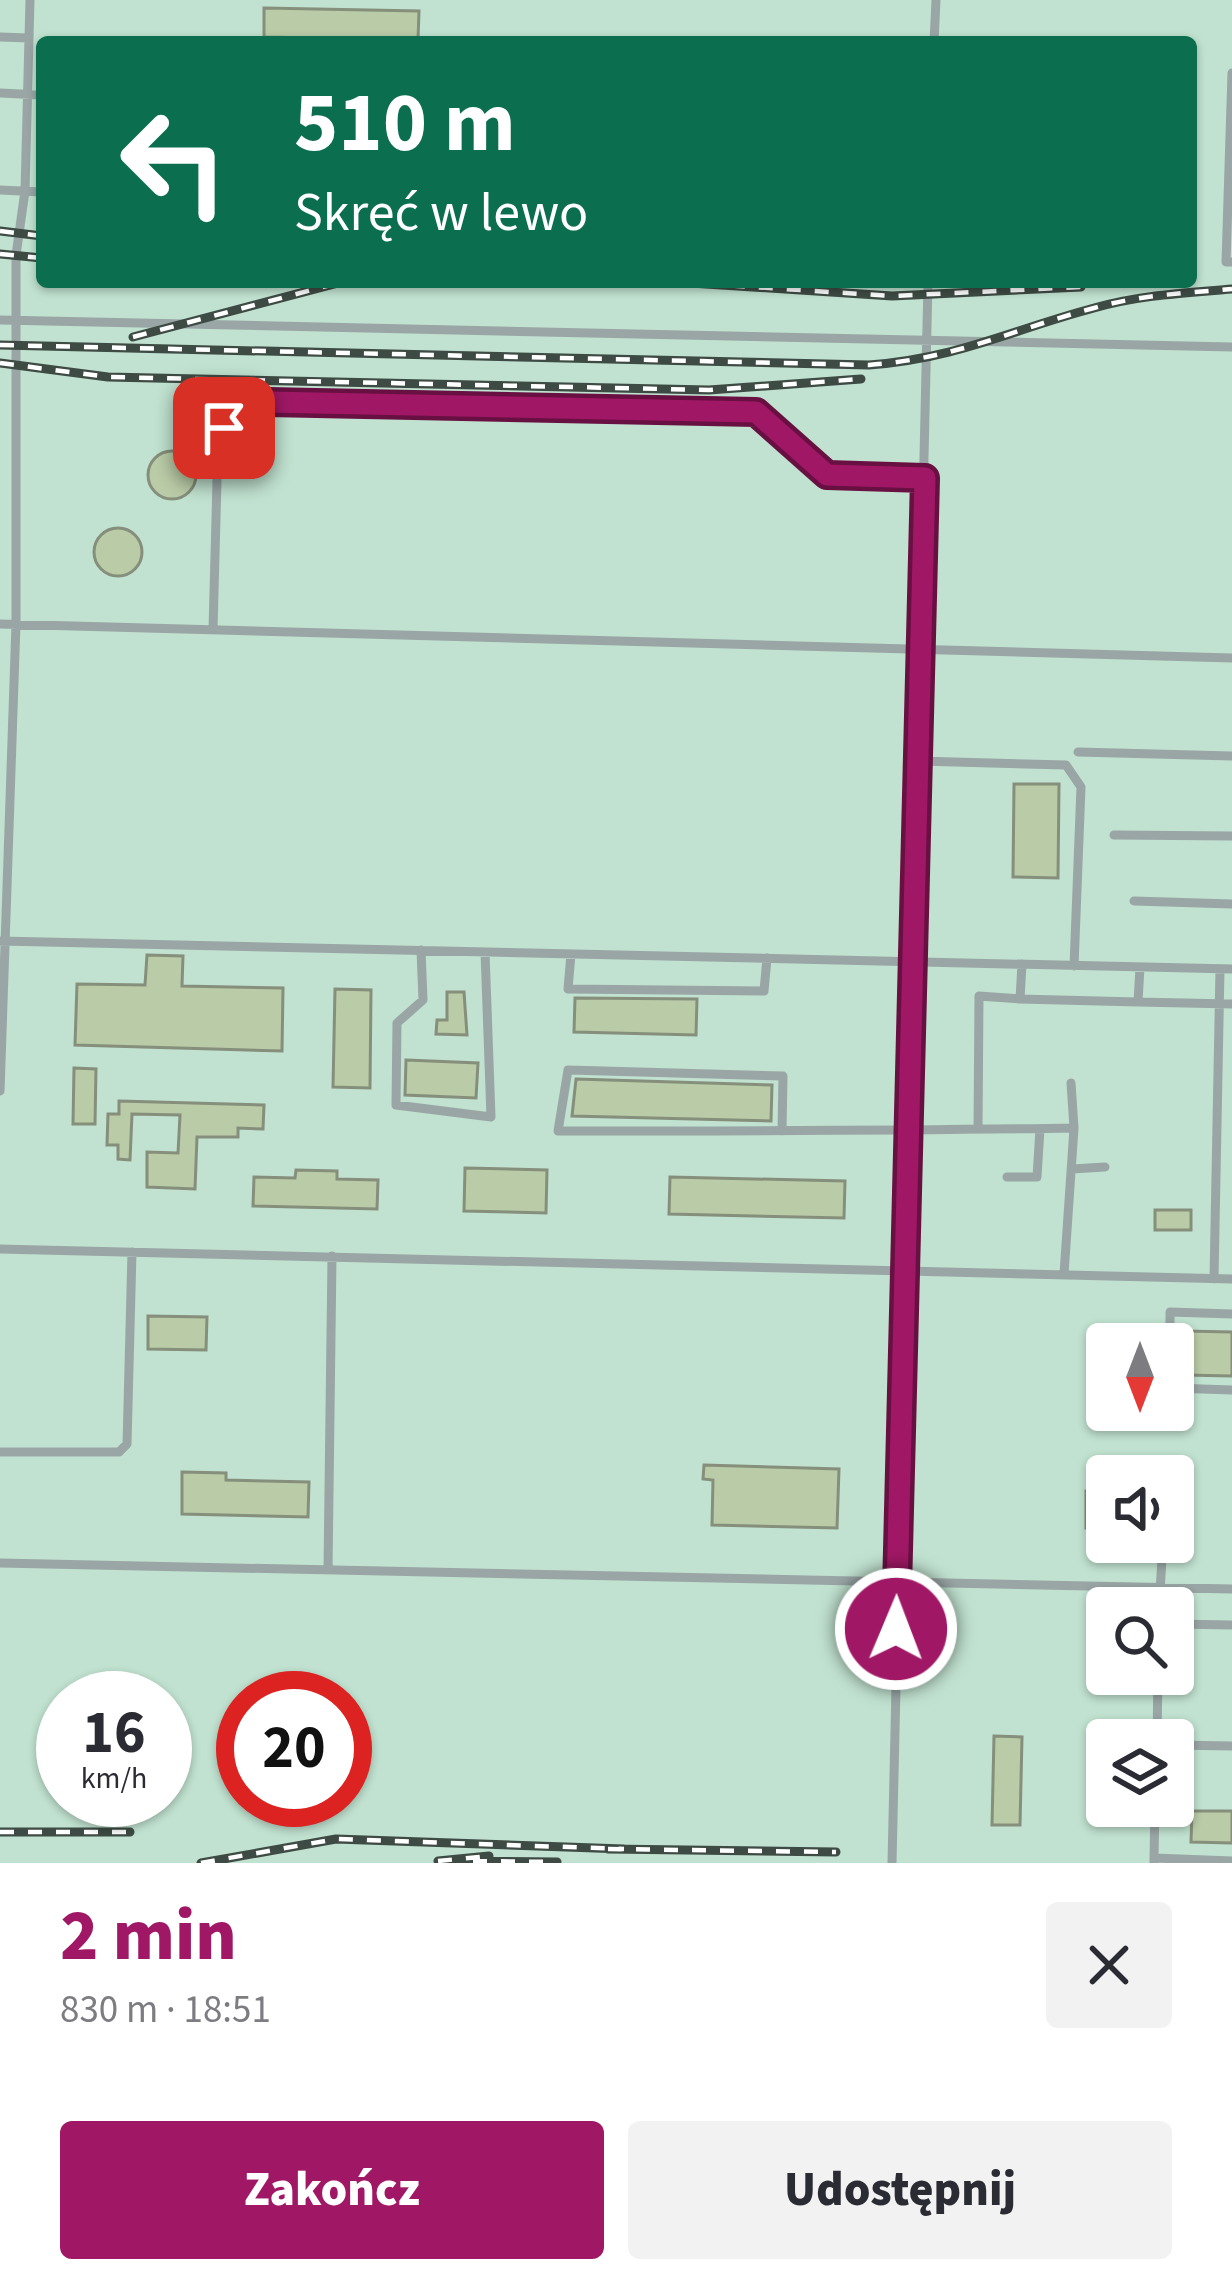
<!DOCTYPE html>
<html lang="pl">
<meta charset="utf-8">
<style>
:root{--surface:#fff;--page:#f2f2f3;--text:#2b2b33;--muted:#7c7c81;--accent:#a01865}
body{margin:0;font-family:"Source Sans 3",sans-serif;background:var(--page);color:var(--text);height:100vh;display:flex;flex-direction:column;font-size:45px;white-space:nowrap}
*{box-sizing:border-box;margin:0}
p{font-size:39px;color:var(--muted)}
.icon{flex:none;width:66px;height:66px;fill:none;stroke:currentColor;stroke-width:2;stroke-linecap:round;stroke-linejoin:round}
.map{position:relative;height:1863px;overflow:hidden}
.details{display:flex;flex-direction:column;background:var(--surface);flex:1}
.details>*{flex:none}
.banner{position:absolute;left:36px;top:36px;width:1161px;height:252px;border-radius:12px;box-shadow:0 3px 9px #0004;background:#0b6e4f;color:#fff;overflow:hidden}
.needle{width:78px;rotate:180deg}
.fabs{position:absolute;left:1086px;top:1323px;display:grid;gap:24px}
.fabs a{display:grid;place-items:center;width:108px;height:108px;border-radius:12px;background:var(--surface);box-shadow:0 3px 9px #0004;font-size:60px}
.speed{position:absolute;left:36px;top:1671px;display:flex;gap:24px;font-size:60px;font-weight:700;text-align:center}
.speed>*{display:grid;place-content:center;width:156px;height:156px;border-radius:50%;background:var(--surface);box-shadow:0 3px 9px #0004;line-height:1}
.speed small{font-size:30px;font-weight:400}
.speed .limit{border:18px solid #d22;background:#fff;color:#111}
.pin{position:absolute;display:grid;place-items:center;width:102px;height:102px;color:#fff;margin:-51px;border-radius:24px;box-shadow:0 6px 18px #0006}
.me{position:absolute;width:132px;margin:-66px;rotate:1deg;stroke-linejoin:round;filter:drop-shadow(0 0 9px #0008)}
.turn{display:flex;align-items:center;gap:42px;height:252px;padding:0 60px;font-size:54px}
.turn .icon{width:156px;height:156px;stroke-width:2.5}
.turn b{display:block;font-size:84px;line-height:102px}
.round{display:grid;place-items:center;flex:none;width:126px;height:126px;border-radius:12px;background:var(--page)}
.overview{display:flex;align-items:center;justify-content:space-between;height:204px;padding:0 60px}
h1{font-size:72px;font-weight:800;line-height:90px;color:var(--accent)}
.button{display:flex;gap:24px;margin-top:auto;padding:24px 60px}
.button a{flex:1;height:138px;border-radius:12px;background:var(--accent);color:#fff;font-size:48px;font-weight:800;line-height:138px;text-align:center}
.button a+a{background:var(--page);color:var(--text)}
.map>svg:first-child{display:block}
.built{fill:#c1e2d0;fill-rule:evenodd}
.building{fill:#bacba7;stroke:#868f7b;stroke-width:3}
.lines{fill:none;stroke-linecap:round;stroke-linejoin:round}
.service{stroke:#9aa6a6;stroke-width:9}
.rail-casing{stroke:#3e4b44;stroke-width:9}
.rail{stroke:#fff;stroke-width:4.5;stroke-dasharray:14;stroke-linecap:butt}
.route-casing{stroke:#681042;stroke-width:30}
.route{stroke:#a01865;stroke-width:21}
</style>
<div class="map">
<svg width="1232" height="1863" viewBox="0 0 1232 1863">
<rect width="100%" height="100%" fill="#d0e9dc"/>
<!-- built -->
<path class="built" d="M0,0h1232v1863h-1232zM42,42h1149v240h-1149zM1107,1344h66v66h-66zM1107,1476h66v66h-66zM1107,1608h66v66h-66zM63,1698h102v102h-102zM243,1698h102v102h-102zM1107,1740h66v66h-66z"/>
<!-- building -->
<path class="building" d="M264,8l155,3 -1,29 -154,-3z
M148 475a24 24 0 1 1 48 0a24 24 0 1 1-48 0Z
M94 552a24 24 0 1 1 48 0a24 24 0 1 1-48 0Z
M1014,784h45l-1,94 -45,-1z
M147,955l36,1 -1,30 101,2 -1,63 -207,-6 2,-61 68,1z
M335,989l36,1 -1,98 -37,-1z
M447,992h17l3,43 -31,-1 1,-14h10z
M575,998l122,1 -1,36 -122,-3z
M406,1060l72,3 -2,35 -71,-3z
M74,1068l22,1 -1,55h-22z
M576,1079l196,6 -1,36 -199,-5z
M119,1101l145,4 -1,24 -25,-1v9h-41l-2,52 -48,-2v-35l31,1 2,-38 -48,-1 -2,46 -12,-1v-14h-11l1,-31h11z
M465,1168l82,2 -1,43 -82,-2z
M296,1170l41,1v8l41,1 -1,29 -124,-3 1,-29 41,1z
M670,1177l175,4 -1,37 -175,-4z
M1155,1210h36v20h-36z
M148,1316l59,1 -1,33 -58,-1z
M1185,1331l47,1v44l-48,-1z
M704,1465l135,4 -2,59 -125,-3 1,-45 -10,-1z
M182,1472l44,1v7l83,2 -1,35 -126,-3z
M1086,1491h21v37h-21z
M994,1736l28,1 -2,88h-28z
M1192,1811h40v32l-41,-1z"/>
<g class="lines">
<!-- service -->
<path class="service" d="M0,37l29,1
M934,42l2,-42
M1232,73l-6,189h6
M0,93l42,2
M0,190l42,2
M0,320l1232,27
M0,624l1232,34
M213,630l5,-187 18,-29 31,-12 489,10 71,63 98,3
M1078,752l154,4
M918,761l148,4 15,22 -7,179
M1114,835l118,1
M1134,901l98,3
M0,941l1232,28
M421,950l2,50 -26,23 -1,82 95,12 -6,-165
M571,954l-3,35 196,2 3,-33
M1022,964l-2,35 118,3 2,-35
M1138,1002l94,2
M1071,1083l3,45
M0,1091l16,-467v-369l9,-64 5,-191
M978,1129l1,-133 41,3
M782,1131l1,-55 -215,-6 -10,61c172,0 344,0 516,-3l-10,146
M1072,1169l33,-2
M1007,1177h30l3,-48
M0,1249l1232,30
M1214,1279l6,-310
M1170,1344v-32l62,2
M1173,1388l59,2
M0,1452h119l8,-8 5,-192
M0,1563l1232,26
M328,1570l4,-314
M1159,1608l4,-66
M1173,1624l59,1
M1157,1740l1,-66
M1173,1745l59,1
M1154,1858l1,-52
M892,1863l36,-1581
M1154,1863v-5l78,3"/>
<!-- rail casing -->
<g class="rail-casing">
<path id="rail" d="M0,231l42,5
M0,254l42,4
M675,282l217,14 189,-9
M133,337l209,-55
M0,345l869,20c90,-7 142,-35 225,-57 45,-13 91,-15 138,-19
M0,363l108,14 601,13 152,-11
M0,1832h130
M608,1849l228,3
M438,1861l51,-5
M473,1861l84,1
M201,1863l135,-24 288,10"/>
</g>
<!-- rail -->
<use href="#rail" class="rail"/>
</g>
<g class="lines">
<!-- route casing -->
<g class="route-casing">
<path id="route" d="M224,428l25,-21 19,-5 488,10 71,63 98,3 -29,1151"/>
</g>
<!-- route -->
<use href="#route" class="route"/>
</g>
</svg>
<div class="fabs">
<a><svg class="needle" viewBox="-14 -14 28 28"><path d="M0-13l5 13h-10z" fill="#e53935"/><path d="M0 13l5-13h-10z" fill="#7c7c81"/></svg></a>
<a><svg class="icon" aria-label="sound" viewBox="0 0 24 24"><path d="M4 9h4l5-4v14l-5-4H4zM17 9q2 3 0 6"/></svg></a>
<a><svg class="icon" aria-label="search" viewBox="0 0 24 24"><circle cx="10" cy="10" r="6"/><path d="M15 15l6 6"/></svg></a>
<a><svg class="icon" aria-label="layers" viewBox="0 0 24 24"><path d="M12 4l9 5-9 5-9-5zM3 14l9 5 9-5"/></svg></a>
</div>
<div class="speed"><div>16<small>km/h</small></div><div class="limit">20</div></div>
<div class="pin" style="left:224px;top:428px;background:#d93025"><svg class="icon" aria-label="arrive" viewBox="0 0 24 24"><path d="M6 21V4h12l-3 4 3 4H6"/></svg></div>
<svg class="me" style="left:896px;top:1629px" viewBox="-20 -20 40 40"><circle r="17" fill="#a01865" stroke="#fff" stroke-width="3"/><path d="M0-11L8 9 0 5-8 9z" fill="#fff"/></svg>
<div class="banner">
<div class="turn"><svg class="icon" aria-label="left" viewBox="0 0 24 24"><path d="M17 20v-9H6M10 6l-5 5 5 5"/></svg><div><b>510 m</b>Skręć w lewo</div></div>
</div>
</div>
<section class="details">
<div class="overview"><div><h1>2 min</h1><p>830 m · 18:51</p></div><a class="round"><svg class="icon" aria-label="close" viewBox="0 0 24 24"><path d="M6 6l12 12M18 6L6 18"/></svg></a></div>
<div class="button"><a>Zakończ</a><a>Udostępnij</a></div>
</section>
